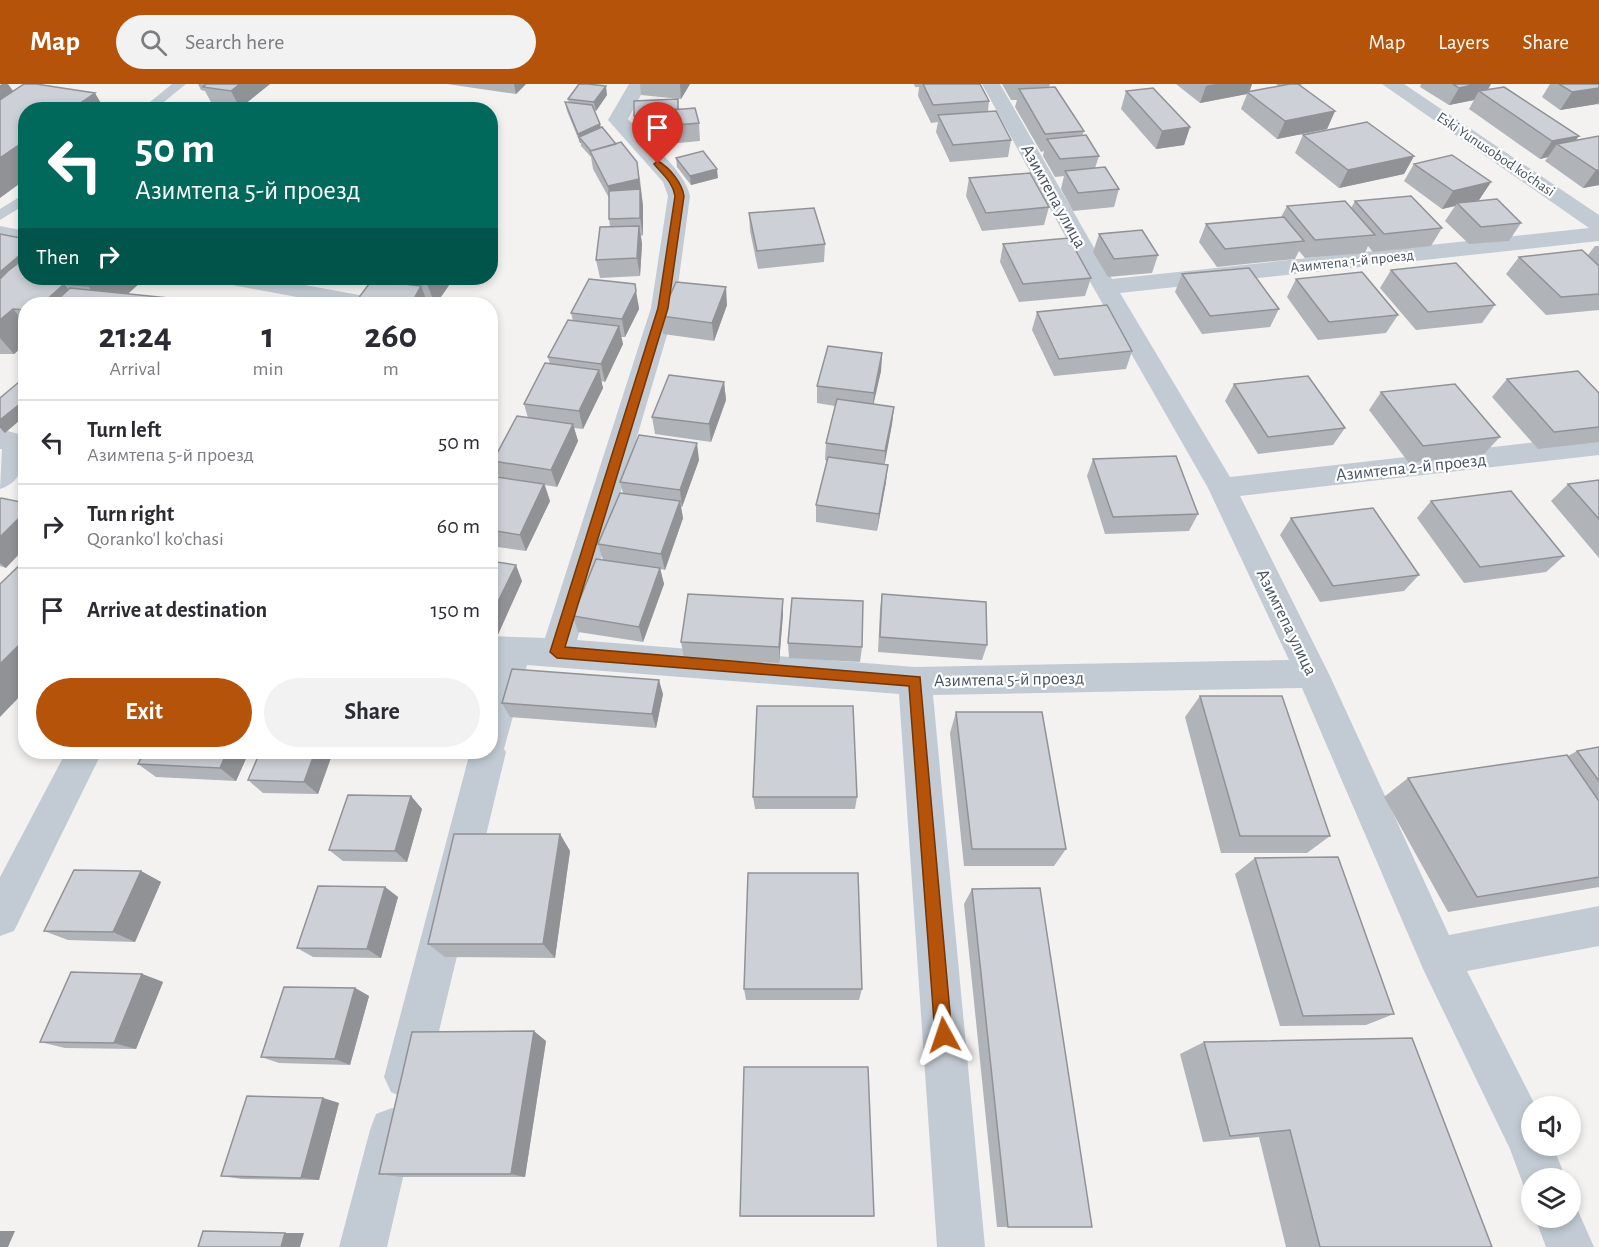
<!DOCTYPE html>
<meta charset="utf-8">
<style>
:root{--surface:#fff;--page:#f2f2f3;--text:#2b2b33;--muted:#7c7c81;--line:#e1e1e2;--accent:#b45309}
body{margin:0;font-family:"Alegreya Sans",sans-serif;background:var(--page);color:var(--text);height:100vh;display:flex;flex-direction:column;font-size:22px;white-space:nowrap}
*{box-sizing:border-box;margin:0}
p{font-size:20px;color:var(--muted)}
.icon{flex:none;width:33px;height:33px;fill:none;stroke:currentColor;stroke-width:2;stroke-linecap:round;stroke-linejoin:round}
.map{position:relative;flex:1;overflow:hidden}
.panel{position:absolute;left:18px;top:213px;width:480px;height:462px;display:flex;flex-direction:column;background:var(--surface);border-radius:24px;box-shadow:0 3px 9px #0003}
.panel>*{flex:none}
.hud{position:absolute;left:18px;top:18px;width:480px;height:183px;border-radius:24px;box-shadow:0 3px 9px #0003;background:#00695c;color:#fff;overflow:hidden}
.controls{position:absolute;left:1521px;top:1012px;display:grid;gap:12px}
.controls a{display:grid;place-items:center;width:60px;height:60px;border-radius:50%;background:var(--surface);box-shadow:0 3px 9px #0003;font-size:30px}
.pin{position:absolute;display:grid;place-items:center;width:51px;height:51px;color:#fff;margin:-62px -26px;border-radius:50% 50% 50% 0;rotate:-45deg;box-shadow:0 0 6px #0007}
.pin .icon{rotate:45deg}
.me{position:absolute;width:66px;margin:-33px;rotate:355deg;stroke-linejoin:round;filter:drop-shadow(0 0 4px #0008)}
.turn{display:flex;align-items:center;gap:21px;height:126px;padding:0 18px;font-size:27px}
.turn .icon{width:78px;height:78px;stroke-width:2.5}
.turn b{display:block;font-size:42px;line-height:51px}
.then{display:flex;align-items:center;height:57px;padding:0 18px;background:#0003;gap:12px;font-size:22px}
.eta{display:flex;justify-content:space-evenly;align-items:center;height:102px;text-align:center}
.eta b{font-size:36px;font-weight:700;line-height:42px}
.cta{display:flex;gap:12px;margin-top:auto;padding:12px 18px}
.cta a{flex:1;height:69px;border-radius:36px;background:var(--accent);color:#fff;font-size:24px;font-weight:700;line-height:69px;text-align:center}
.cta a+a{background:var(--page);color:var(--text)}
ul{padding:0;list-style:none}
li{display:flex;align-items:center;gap:18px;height:84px;padding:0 18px;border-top:2px solid var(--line)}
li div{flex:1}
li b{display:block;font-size:22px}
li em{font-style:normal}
header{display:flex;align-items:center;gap:36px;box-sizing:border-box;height:84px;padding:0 30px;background:var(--accent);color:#fff}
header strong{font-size:28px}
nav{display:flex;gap:33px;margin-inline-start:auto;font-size:21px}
.search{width:420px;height:54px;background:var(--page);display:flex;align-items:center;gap:15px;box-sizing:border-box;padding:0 21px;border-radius:33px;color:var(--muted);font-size:22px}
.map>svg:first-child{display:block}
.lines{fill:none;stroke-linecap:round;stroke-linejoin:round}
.lane{fill:#c2cbd3;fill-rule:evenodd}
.street{fill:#c2cbd3;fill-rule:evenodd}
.wall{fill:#b0b3b8}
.shaded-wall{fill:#909296}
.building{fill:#cdd0d6;stroke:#909296;stroke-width:1.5}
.route{fill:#b45309;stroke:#753606;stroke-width:1.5}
.labels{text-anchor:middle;stroke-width:4.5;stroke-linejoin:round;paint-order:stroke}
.far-street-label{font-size:15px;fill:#485360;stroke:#fff}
.street-label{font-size:18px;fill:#485360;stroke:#fff}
</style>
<header>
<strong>Map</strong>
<div class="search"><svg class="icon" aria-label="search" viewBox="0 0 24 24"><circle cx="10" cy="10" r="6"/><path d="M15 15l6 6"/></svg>Search here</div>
<nav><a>Map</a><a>Layers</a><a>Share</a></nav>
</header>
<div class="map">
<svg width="1599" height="1163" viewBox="0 0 1599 1163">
<rect width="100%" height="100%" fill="#f4f1f1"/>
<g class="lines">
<!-- lane -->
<path class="lane" d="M172,0h14l-32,26h-14z
M26,109v11l-26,16v-11z"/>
<!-- street -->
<path class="street" d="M629,0h18l-19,35c17,19 58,53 62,77l-15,112 -98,332 338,27 374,-7 -81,-172 -115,-201 -111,-203h18l112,195 477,-51 -207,-144h22l195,131v26l-479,52 110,184 369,-42v20l-359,41 89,178 120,261 150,-29v40l-132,25 69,136h-4v39h21l13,33h-34v18l-5,-2 -17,-46 -86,-178 -122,-283 -369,7 52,552h-48l-38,-553 -372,-29 -23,84 2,3 -78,325 -7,15 -15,7 -15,-7 -7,-15 86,-325h20v-76l4,-12h-4v-28l55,2 106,-330 17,-112 -5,-14 -55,-62z
M0,142l26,5v14l-26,-5z
M220,194h47l103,19 9,2 3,5h-48l-102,-19 -8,-2z
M0,345l26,7c0,22 -2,46 -26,53l2,-40h-2z
M66,668h36l-88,179 -14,5v-59z
M392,1024l16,6 6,16 -27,117h-48l31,-117 6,-16z
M1570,1116l4,2 20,45h-48l-11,-29h35z"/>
</g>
<!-- wall -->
<path class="wall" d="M198,0h72l-30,24 -28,-4 -7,-13 -4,-1z
M447,0h79l-10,10z
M640,0h50l-9,15 -40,-4z
M914,0h66l9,17 -1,10 23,29 -3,17 -58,5 -14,-30 2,-10 -7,1 -13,-27 1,-9h-4z
M1002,0h48l-1,3 35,44 -2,5 17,20 -4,12 24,21 -5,18 -41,4 -12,-22 3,-13 -9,1 -12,-21 1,-5 -3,1 -26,-45 2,-7h-6z
M1176,0h76l-3,8 30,-6 -3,-2h28l-5,1 36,26 -8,18 -50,10 -36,-30 6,-15 -47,9z
M1421,0h70l-3,6 88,50 23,-4v49l-16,3 -38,-27 3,-4 -8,2 -71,-50 5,-9 -25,5 -29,-18z
M1550,0h49v21l-2,-1 -37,6 -18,-13z
M1126,7l64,36 -6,18 -28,4 -35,-40z
M607,11l-11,16h-2l7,17 39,51 3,27v29l-2,1 1,8 -2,32 -40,2 -4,-18 14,-33 -1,-8v-21l-16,-29 -2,-12 -10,-11v-3h-1l-13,-32 -2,-9 4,1 -1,-4z
M678,25l21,14 1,18 -43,4 -8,-16 -1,-5 -13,1 -1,-9z
M1303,51l111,21 -10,18 -65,14 -44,-35z
M676,74l42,20 -27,7 -14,-18z
M1414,80l77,18 -12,18 -3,1 45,22 -12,18 -40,3 -24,-23 10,-15 -13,3 -38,-28z
M969,94l80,29 -5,18 -62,6 -16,-35z
M1355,117l87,27 -11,18 -58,6 -5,-6 -3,7 -60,5 -6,-7 -4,8 -78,8 -18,-25 7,-18 75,-7 6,-11 64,2z
M749,129l76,31 -1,18 -66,7 -8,-38z
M0,150l26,44 115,4 -13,12 -102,10v40l-12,10h-14z
M1099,150l59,21 -6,18 -44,4 -15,-25z
M1003,160l88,34 -6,18 -66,6 -19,-40z
M1595,162h4v64l-53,5 -40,-41 13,-17 69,-2z
M1391,186l104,35 -13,18 -66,7 -36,-42z
M1182,190l97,35 -9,18 -68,7 -27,-42z
M375,194h79l-18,26h-82l23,-23z
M1296,195l102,36 -12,18 -68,7 -31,-43z
M638,218l1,7 -14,28h-4l2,7 -18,38 -4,-1 2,7 -20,41 -9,-1 4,13 -21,46 -12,-2 5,16 -24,50 -36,-5v-70l9,1 -6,-16 35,-43 -4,-14 26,-40 -2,-7 25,-36 -2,-8z
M727,221l-13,36 -51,-7 -2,-18z
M1037,228l95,39 -6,18 -72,7 -22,-46z
M882,269l-1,18 -8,33 21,3 -2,17 -8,40 2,18 -9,49 -61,-9v-17l11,-44 -2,-1 1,-17 9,-37 -18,-3v-17z
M1507,295l92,14v49l-61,7 -46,-52z
M724,298l2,18 -15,42 -56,-8 -3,-17z
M1234,300l111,44 -12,17 -75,9 -33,-53z
M1381,308l119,45 -16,17 -75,9 -40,-53z
M1093,375l105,55 -9,17 -84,3 -18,-58z
M699,376l-17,47h-1l2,11 -18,52 -5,-1 4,15 -21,58 -65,-10 -5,-16 30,-56 -5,-16 25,-51 -3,-11z
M1599,396v78l-48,-57 17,-17z
M0,415l6,69 -6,-2z
M1431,417l133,55 -18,16 -82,11 -47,-65z
M1291,434l128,57 -15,16 -84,11 -40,-67z
M490,477l32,20 -26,58 -6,-1z
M882,510l105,51 -5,15 -104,-8 2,-43z
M783,515v15l-4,49 -95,-5 -3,-16z
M788,559l74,4 -2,15 -71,-4z
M663,610l-7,34 -146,-11 -8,-14z
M1200,612l130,140 -23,17h-86l-36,-136z
M956,628l110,137 -12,17h-90l-14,-133z
M1599,663v140l-151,25 -64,-115 24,-19 160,-22 9,-5z
M144,668h105l-13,29 -80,-4 -18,-13z
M333,668l-15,42 -55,-1 -15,-13z
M411,712l11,13 -15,53 -64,-1 -14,-11z
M753,713h104l-2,12h-100z
M560,750l10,17 -15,107 -110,-1 -17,-13z
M1255,774l139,156 -28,11 -86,1 -45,-152z
M141,787l20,11 -26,60 -67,-2 -24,-9z
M385,803l13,10 -17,61 -68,-1 -16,-9z
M972,805l120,338h-95l-33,-323z
M142,890l21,8 -27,67 -71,-1 -25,-6z
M355,904l14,8 -19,69 -71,-2 -18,-6z
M744,905h118l-3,11h-113z
M546,957l-21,136h-124l-22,-3z
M1204,958l288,205h-206l-27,-110 -56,5 -23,-88z
M323,1014l16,5 -20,77 -77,-1 -21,-3z
M740,1132h134l-4,1h-127z"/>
<!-- shaded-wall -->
<path class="shaded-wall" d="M2,0h6l16,22 -24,16v-37z
M240,0h30l-30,24 -9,-17z
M514,0h12l-10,10z
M680,0h10l-9,15z
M1216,0h36l-3,9 -2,-1v2l-47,9 6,-17z
M1477,0h14l-7,11 -5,-4 -5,9 -25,5 10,-17z
M606,2l1,9 -11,16 -2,-9z
M1599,4v14l-2,2 -37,6 12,-18z
M95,9l10,17h-35z
M1335,27l-8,18 -50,10 8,-18z
M600,40l2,9 -23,4 2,6h-1l-2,-9z
M1190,43l-6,18 -28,4 6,-18z
M1579,52l-11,15 -11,-7 -9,13 -8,2 12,-18z
M26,56v39l-26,19v-40z
M1414,72l-10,18 -65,14 9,-18z
M637,78l6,44v29l-3,-17 -29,-15 -3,-17z
M717,85l1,9 -27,7 -1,-9z
M1596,86h3v15l-16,3z
M1491,98l-12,18 -20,5 -2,-2 -2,3 -13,3 11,-18z
M639,142l3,18 -2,32 -3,-18z
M26,166v28l-26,37v-43z
M98,194h40l3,4 -25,22h-14l-14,-18z
M426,194h28l-18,26h-1l-10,-25z
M64,200l16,20h-38z
M635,200l4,25 -14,28 -3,-18z
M421,202l7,18h-17z
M726,203l1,18 -13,36 -2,-18z
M13,225l13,15v20l-12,10 -14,-16v-18z
M619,242l4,18 -18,38 -4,-18z
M882,269l-1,18 -9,40 2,-18z
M599,286l4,18 -20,41 -4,-18z
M724,298l2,18 -15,42 -2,-18z
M26,315v16l-21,18 -5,-5v-8z
M894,323l-2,17 -8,44 1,-17z
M573,340l5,17 -21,46 -6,-17z
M697,359l2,17 -17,47 -2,-17z
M888,381l-2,17 -9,49 2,-17z
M544,400l6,17 -24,50 -6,-16z
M680,417l3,17 -18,52 -4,-16z
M26,427v36l-20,21 -6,-5v-26z
M516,481l6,16 -26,58 -6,-10v-11z
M660,484l4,16 -21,58 -4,-15z
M783,515v15l-4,49v-16z
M26,554v52l-26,27v-53z
M659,596l4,14 -7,34 -4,-14z
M227,668h22l-13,29 -16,-13z
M315,668h18l-15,42 -14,-12z
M411,712l11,13 -15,53 -12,-11z
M560,750l10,17 -15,107 -12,-14z
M141,787l20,11 -26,60 -22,-10z
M385,803l13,10 -17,61 -14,-9z
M142,890l21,8 -27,67 -22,-6z
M355,904l14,8 -19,69 -15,-6z
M534,947l12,10 -21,136 -14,-3z
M323,1014l16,5 -20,77 -18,-2z
M0,1147h15l-7,16h-8z
M285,1149h19l-4,14h-19z"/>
<!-- building -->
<path class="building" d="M24,0h12l59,9 -25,17h-44v30l-26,18v-58z
M206,0h34l-9,7 -28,-4z
M579,0h9l18,2 -12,16 -26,-3z
M923,0h57l9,17 -56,4z
M1290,0h8l37,27 -50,10 -38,-29z
M1453,0h24l-18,4z
M1559,0h40v4l-27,4z
M1055,3l29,44 -39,3 -26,-45z
M1504,3l75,49 -27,5 -73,-50z
M1153,4l37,39 -28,4 -36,-40z
M678,15v10l-31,3v3l-13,1v-15z
M565,18l27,3 8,19 -22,10z
M215,22l20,4h-25z
M142,23l14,3h-18z
M695,24l4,15 -45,4 -7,-15z
M996,27l15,29 -58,5 -15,-30z
M1367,38l47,34 -66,14 -45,-35z
M602,43l14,17 -25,7 -12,-14z
M1086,51l13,21 -39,3 -13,-20z
M1599,52v34h-3l-39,-26z
M621,58l16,20 2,17 -31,7 -18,-35z
M703,67l14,18 -27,7 -14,-18z
M1452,71l39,27 -38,9 -39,-27z
M1105,83l14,22 -41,4 -13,-22z
M1030,89l19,34 -63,6 -17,-35z
M640,105v29l-31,1v-28z
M1411,112l31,32 -58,6 -29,-33z
M1497,115l24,24 -40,4 -24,-24z
M1345,117l30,34 -60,5 -28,-34z
M814,124l11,36 -68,7 -8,-38z
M1284,133l20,24 -79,8 -19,-25z
M639,142l-2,32 -41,2 4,-33z
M1142,146l16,25 -44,4 -15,-25z
M0,150l26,5v11l-26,22z
M1069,154l22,40 -68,6 -20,-40z
M1582,166l17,16v28l-38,3 -42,-40z
M26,173v21h72l-10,8 -24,-2 -22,20h-16v6l-13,-1 -13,11v-41l8,-8z
M1456,179l39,42 -67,7 -37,-42z
M1249,184l30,41 -69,7 -28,-42z
M1362,188l36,43 -69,7 -33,-43z
M589,195l46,5 1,7 -14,28 -51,-6z
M372,196l49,6 -10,18h-57z
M676,198l50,5 -14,36 -51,-7z
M70,204l158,16h-175z
M274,219l69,1h-70z
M1107,221l25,46 -73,8 -22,-47z
M568,236l51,6 -18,38 -53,-7z
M828,262l54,7 -8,40 -57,-7z
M545,279l54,7 -20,41 -55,-7z
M1578,287l21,22v34l-45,5 -47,-53z
M669,291l55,7 -15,42 -57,-7z
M1308,292l37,52 -77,9 -34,-53z
M19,298l7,2v15l-26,21v-22z
M1455,300l45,53 -77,9 -42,-54z
M837,315l57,8 -9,44 -59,-8z
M517,332l56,8 -22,46 -58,-9z
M639,351l58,8 -17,47 -60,-8z
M1176,372l22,58 -85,3 -20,-58z
M828,373l60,8 -9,49 -63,-9z
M490,392l54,8 -24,51 -30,-5z
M1599,396v39l-31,-35z
M1511,407l53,65 -84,11 -49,-66z
M620,409l60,8 -19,53 -63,-10z
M1,414l25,5v8l-26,26v-38z
M1373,424l46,67 -86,11 -42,-68z
M26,475v79l-26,26v-80z
M596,475l64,9 -21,59 -66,-11z
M490,477l26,4 -26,53z
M688,510l95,5 -4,48 -98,-5z
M882,510l104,8 1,43 -107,-8z
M792,514l71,3 -1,46 -74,-4z
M512,585l147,11 -7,34 -150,-11z
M1200,612h82l48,140h-90z
M757,622h96l4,91h-104z
M956,628h86l24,137h-94z
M1599,663v34l-22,-30z
M144,668h83l-7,16 -82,-4z
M260,668h55l-11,30 -56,-2z
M1567,671l32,46v76l-122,20 -69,-119z
M348,711l63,1 -16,55 -66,-1z
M454,750h106l-17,110h-115z
M1338,773l56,157 -91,2 -48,-158z
M74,786l67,1 -28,61 -69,-1z
M748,789h110l4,116h-118z
M318,802l67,1 -18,62 -70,-1z
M1040,804l52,339h-84l-36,-338z
M71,888l71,2 -28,69 -74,-1z
M284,903l71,1 -20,71 -74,-2z
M534,947l-23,143h-132l33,-142z
M1412,954l80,209h-172l-30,-117 -60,6 -26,-94z
M744,983h124l6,149h-134z
M247,1012l76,2 -22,80 -80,-2z
M203,1147l82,2 -4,14h-83z"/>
<!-- route -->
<path class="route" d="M658,77c12,7 24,22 26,35l-16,112 -103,339 355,30 32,358 -2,6 -6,2 -6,-2 -3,-6 -26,-349 -352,-28 -7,-6 108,-344 17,-112c-2,-14 -13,-22 -21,-32z"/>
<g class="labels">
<!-- far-street labels -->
<g class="far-street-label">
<text transform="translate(1496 70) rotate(34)" y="5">Eski Yunusobod ko'chasi</text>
<text transform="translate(1352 177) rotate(-6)" y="5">Азимтепа 1-й проезд</text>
</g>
<!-- street labels -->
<g class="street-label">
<text transform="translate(1054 112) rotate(61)" y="6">Азимтепа улица</text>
<text transform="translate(1411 383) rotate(-6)" y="6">Азимтепа 2-й проезд</text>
<text transform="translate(1287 538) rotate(64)" y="6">Азимтепа улица</text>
<text transform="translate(1009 595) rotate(-1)" y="6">Азимтепа 5-й проезд</text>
</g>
</g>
</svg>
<div class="controls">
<a><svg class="icon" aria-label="sound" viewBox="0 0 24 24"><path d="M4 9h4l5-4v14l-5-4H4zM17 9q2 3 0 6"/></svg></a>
<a><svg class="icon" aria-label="layers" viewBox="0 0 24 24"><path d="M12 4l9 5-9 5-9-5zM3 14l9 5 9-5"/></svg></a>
</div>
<div class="pin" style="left:658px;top:80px;background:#d93025"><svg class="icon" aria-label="arrive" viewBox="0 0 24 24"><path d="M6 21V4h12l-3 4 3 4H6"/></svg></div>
<svg class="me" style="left:944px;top:951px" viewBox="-20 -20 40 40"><path d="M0-17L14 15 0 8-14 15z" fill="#b45309" stroke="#fff" stroke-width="4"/></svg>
<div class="hud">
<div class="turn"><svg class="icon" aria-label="left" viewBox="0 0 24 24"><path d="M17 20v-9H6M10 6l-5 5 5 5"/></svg><div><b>50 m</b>Азимтепа 5-й проезд</div></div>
<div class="then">Then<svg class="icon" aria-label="right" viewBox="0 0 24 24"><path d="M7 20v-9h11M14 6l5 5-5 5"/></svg></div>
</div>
<section class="panel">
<div class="eta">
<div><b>21:24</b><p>Arrival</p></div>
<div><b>1</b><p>min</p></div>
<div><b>260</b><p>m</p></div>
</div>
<ul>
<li><svg class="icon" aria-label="left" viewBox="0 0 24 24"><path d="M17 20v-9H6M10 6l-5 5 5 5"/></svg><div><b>Turn left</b><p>Азимтепа 5-й проезд</p></div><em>50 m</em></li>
<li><svg class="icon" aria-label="right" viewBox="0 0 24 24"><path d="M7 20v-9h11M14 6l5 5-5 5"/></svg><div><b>Turn right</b><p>Qoranko'l ko'chasi</p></div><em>60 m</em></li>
<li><svg class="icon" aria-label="arrive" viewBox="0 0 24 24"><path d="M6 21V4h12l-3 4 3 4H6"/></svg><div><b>Arrive at destination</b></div><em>150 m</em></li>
</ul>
<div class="cta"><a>Exit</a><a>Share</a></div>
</section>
</div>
